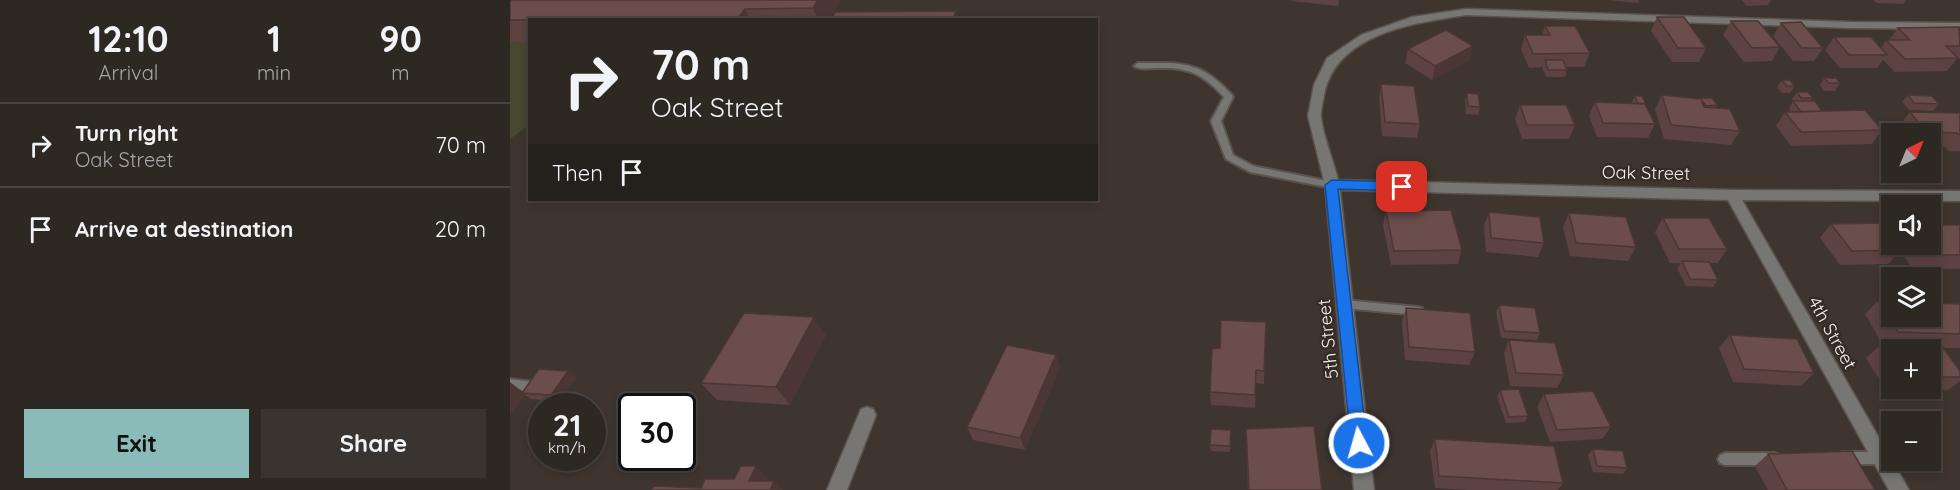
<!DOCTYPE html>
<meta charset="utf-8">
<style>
:root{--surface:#2e2823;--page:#3a3430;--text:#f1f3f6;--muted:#a7a6a6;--line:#494441;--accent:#8bbbb9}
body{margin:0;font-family:Quicksand,sans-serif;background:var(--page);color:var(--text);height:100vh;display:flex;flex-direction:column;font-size:22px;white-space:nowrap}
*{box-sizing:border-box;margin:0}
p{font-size:20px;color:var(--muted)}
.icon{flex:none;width:33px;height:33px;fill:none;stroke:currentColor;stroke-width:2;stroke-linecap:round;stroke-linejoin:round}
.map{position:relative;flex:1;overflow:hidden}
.details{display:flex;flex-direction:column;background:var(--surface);width:510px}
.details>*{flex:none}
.guide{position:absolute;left:18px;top:18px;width:570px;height:183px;border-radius:0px;box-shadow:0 3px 9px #0003,0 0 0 2px var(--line);background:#2e2823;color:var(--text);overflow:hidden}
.needle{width:39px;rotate:43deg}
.controls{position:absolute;left:1371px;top:123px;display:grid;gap:12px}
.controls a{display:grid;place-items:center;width:60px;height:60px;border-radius:0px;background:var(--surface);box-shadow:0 3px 9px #0003,0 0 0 2px var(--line);font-size:30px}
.speed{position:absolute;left:18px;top:393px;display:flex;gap:12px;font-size:30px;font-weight:700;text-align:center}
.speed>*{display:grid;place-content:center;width:78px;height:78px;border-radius:50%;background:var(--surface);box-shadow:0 3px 9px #0003,0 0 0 2px var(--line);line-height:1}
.speed small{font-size:15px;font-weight:400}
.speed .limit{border:3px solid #111;border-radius:9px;background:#fff;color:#111}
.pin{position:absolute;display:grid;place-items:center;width:51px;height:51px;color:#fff;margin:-26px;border-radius:12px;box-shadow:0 3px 9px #0006}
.me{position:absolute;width:66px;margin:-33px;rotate:354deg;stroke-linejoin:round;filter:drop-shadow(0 0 4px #0008)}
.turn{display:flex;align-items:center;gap:21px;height:126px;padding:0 24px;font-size:27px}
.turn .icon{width:78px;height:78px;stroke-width:2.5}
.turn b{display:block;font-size:42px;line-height:51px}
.then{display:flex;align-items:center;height:57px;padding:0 24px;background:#0003;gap:12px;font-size:22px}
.eta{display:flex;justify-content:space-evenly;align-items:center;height:102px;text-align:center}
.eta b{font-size:36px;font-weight:800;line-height:42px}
.cta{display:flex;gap:12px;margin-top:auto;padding:12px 24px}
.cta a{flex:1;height:69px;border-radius:0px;background:var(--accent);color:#111;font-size:24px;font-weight:800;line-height:69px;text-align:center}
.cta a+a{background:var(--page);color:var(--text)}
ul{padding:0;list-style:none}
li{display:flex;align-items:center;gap:18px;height:84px;padding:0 24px;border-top:2px solid var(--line)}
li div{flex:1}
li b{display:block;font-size:22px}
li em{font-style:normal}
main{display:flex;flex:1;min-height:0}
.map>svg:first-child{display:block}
.green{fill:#46492f}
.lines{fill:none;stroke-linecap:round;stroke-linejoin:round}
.service-casing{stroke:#5b534d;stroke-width:4}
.minor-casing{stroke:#5b534d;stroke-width:3}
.service{fill:#787672;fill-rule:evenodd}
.minor{fill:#787672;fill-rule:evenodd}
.wall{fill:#5c4240;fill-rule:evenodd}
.shaded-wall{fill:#4b3634}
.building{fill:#6b4d4b;stroke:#4b3634;stroke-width:1.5}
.route{fill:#1a73e8;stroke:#114b97;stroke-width:1.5}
.labels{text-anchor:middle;stroke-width:4.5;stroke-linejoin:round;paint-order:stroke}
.street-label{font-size:18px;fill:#f6f0ec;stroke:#332b25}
</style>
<main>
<section class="details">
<div class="eta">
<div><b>12:10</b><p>Arrival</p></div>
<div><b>1</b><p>min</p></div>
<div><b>90</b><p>m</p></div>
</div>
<ul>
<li><svg class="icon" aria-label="right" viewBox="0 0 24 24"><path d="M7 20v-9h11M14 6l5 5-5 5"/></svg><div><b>Turn right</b><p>Oak Street</p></div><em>70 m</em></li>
<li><svg class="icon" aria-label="arrive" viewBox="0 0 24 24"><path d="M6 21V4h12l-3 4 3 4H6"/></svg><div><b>Arrive at destination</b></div><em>20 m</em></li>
</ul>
<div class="cta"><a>Exit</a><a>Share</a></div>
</section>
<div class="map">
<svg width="1450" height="490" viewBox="0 0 1450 490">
<rect width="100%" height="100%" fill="#3e352f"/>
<!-- green -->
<path class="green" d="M0,0l20,20 -1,105 -19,14z"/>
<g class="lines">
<!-- service casing -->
<g class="service-casing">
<path id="service" d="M657,63c31,1 44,10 65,32l1,2 -12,24 12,34 20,11 79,16 3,1 2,2 -2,2 -3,1 -82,-16 -24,-13 -15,-38 13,-24c-21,-23 -35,-30 -67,-29 -8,0 -17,2 -23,-2l4,-3z
M834,300l74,7 4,1 2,3 -2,3 -4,1 -74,-7 -4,-1 -2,-3 2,-3z
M0,379l31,4 2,4 -2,4 -4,1 -27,-3z
M1332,452h39l5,2 2,4 -2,4 -5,2h-39l-5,-2 -2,-4 2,-4z
M1215,453h50l5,2 2,4 -2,4 -5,2h-50l-5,-2 -2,-4 2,-4z"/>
</g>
<!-- minor casing -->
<g class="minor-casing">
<path id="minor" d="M956,9l385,13 109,1v6l-109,-1 -385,-13c-52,8 -130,18 -142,80 -1,7 -4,16 -3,23 3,21 12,41 17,62l394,10 228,1v10l-218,-1 167,290h-20l-161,-290 -388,-10 34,300h-20l-29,-305 -17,-69 6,-31 13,-27 34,-23 51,-18z
M357,407l6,2 3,6 -29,75h-20l34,-81z"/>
</g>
<!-- service -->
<use href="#service" class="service"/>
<!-- minor -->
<use href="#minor" class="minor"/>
</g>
<!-- wall -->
<path class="wall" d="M0,0h330l-11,20h-299v22h-20z
M781,0h48l-1,6 -47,-5z
M1098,0h31l-1,3z
M1232,0h29l-3,5 -21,1z
M1364,0h32l-3,4 -26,-1z
M1147,17l49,31 -7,14h-27l-21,-31z
M1221,21l49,26 -8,14 -28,1 -21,-27z
M1271,23l42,25 -9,13h-21l-20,-25z
M1035,26l45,27 -6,14h-18l1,3 -2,7h-19l-4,-10 -13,1 -8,-19 4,-14h17z
M1450,27v32h-3l-10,12 -52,1 -12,-12 -6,8h-37l-15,-18 9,-13 47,11 5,-8h3l9,-12z
M898,49l62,11 -38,20 -27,-17z
M1314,78l16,5 -5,8h-11l-4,-6z
M1272,80l13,6 -5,7h-8l-5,-6z
M871,84l39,40 -3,14 -35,-2 -3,-38z
M1287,92l16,6 -2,3 11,10 60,19 -10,14 -81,2 -15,-20 9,-14h6l-2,-4 4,-7 -1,-2z
M957,93l13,14 -2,8 -12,-1 -1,-14z
M1152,95l38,4 17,6 -1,3 24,23 -9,14 -67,-6 -9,-30z
M1398,95l31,9 -6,7 -24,-1 -7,-8z
M1125,96l11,8 -1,1 10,19 -7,14 -51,-1 -8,-21 6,-14 36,1z
M1010,105l55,20 -6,14h-47l-7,-20z
M1400,112l50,1v38h-11l-4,-4 -15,-1v-12h-25l-6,-8z
M876,211l76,39 -4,14 -67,1 -8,-40z
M979,212l55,31 -6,14 -52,-5 -2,-26z
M1059,213l67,34 -8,14 -58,-5 -7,-29z
M1153,218l64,31 -9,14h-8l8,17 -5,7 -27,-1 -9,-18 4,-5h-11l-15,-31z
M1321,224l60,14 1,-1v7h38l30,-19v44l-48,-1 -12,-17 -12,13 -48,1 -20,-27z
M1368,301l82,3v44h-17l17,23v10l-12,9h-62l-20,-32 14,-13h3l-18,-31zM1382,350h38v38h-38z
M989,305l41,28 -3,7 -36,-2 -5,-26z
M896,308l69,44 -6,13 -64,-5 -3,-38z
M756,322l-2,62 -8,-1 -1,25 -44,-3 -1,-13 10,-44z
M316,335l-36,70 -73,-5 -16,-17z
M1220,335l84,38 -13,13 -68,-4 -14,-34z
M999,340l55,35 -7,13 -47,-2 -6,-33z
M546,355l4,13 -35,82 -52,-10 -6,-13z
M66,378l-17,24 -28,-3 -6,-4 -15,20 13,-23z
M990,390l28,26 -3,6 -19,1 -9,-26z
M1034,394l67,33 -9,12 -52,3 -13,-35z
M736,429l76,61h-74l-2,-45z
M721,430l-1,22 -19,-1 -1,-6z
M925,439l128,44 -5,7h-90l-33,-2 -5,-37z
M1083,449l34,19 -4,6 -30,-2 -5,-17z
M1258,454l107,36h-107l-13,-24z"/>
<!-- shaded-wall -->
<path class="shaded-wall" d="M308,0h22l-11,20h-11l-5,-12z
M235,9l6,11h-12l-1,-2z
M446,11l3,9h-6z
M963,46l-3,14 -38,20 3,-14z
M304,317l12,18 -36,70 -14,-18z
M546,355l4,13 -35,82 -5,-12z
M58,371l8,7 -17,24 -8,-7z
M0,382l14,11h-2l3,2 -15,20z
M246,466l12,12 -6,12 -13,-9z
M264,481l9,9h-13z"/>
<!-- building -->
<path class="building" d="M0,0h308l-5,8 -68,1 -7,9 -228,2z
M446,11l-3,9h-122l4,-8z
M1147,17h27l22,31h-28z
M1221,21h27l22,26 -28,1z
M1291,22l22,26h-21l-21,-25z
M1035,26h30l15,27 -57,1 -8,-19h25z
M1449,27l1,19h-14l12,12 -53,1 -19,-19h24l-12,-12z
M936,30l27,16 -38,20 -27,-17z
M1324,37h37l16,18h-38z
M1035,60h18l4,10h-19z
M1314,78h12l4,5h-11z
M1272,80h8l5,6h-8z
M871,84l33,2 6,38 -35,-2z
M1287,92h11l5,6h-12z
M957,93l11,1 2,13 -12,-1z
M1152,95l39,4 3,8 26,2 10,22 -69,-6z
M1398,95l24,1 7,8 -25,-1z
M1125,96h7l4,8 -8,-1z
M1190,98h12l5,7 -11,1z
M1283,101h22l7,10 -21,1z
M1085,102l50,2 10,20 -52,-1z
M1010,105h46l9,20h-48z
M1355,110l17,20 -81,2 -16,-20z
M1400,112l50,1v23l-3,-3 -31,-1z
M941,210l11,40 -68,1 -8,-40z
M979,212l51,5 4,26 -53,-5z
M1059,213l57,4 10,30 -60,-4z
M1153,218h46l18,31h-48z
M1369,223l13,16v5h4l4,6 -48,1 -21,-27z
M1420,225h30v30h-35l-7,-11h12z
M1172,261l27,1 9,18 -28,-1z
M1368,301h14v15h38v-13l30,1v30l-62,-2z
M989,305l36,3 5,25 -36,-2z
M896,308l64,5 5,39 -66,-5z
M234,313l70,4 -38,70 -75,-4z
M711,320l45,2 -2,49 -8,-1 -1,25 -45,-3 2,-43 8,-1z
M1220,335l67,4 17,34 -70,-4z
M999,340l46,3 9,32 -48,-2z
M497,345l49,10 -36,83 -53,-11z
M1370,345h61l19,26v6h-30v-27h-38v13z
M29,369l29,2 -17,24 -29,-2z
M1009,389l9,27 -19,1 -9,-27z
M1083,391l18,36 -54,3 -13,-36z
M804,426l8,64h-73l-3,-61z
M701,429l20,1 -1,16 -20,-1z
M122,437v10l-7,-2z
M925,439l119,7 9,37 -124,-7z
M1083,449l30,2 4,17 -30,-2z
M1342,451l23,39h-88l-19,-36z
M231,466h15l-7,15h25l-4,9h-119l3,-4 47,2 4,-9h29z"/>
<!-- route -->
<path class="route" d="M822,180l70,2 7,5 -7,4 -64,-2 29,254 -2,6 -6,2 -6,-2 -2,-6 -26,-258z"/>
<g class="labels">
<!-- street labels -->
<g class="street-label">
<text transform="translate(1136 173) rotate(1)" y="6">Oak Street</text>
<text transform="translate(1322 333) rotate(61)" y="6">4th Street</text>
<text transform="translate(818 339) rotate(-96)" y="6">5th Street</text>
</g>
</g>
</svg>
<div class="controls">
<a><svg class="needle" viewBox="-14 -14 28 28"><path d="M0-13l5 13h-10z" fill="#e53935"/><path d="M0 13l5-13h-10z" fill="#a7a6a6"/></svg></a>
<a><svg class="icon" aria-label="sound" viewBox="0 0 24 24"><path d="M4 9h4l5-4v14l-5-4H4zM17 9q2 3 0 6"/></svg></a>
<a><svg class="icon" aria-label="layers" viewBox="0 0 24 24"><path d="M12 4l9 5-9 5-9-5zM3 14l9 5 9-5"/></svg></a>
<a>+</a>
<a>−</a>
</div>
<div class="speed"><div>21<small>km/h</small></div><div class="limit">30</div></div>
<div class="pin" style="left:892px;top:187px;background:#d93025"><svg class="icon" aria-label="arrive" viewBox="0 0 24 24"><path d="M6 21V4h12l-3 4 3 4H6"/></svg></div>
<svg class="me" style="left:849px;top:443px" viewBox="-20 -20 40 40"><circle r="17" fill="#1a73e8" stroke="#fff" stroke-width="3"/><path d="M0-11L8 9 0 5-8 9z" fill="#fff"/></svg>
<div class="guide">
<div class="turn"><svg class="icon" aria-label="right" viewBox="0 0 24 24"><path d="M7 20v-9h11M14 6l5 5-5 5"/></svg><div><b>70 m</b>Oak Street</div></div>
<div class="then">Then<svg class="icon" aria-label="arrive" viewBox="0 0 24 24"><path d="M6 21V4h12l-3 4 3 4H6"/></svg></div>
</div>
</div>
</main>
